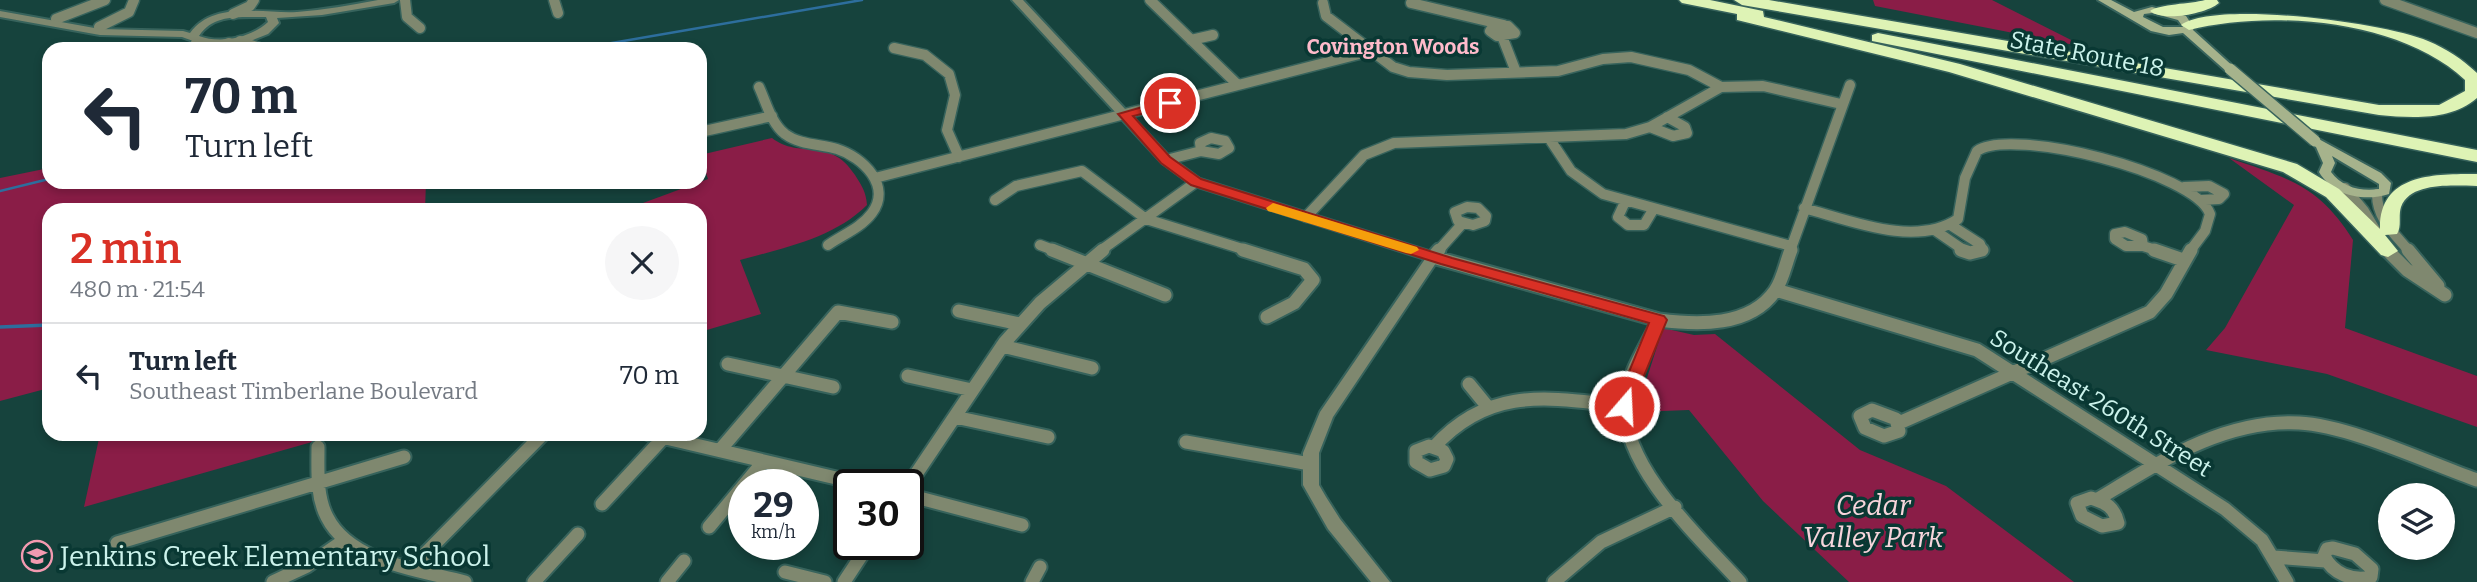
<!DOCTYPE html>
<meta charset="utf-8">
<style>
:root{--surface:#fff;--page:#f6f6f7;--text:#1f2937;--muted:#747a83;--line:#e0e1e3;--accent:#d93025}
body{margin:0;font-family:Bitter,serif;background:var(--page);color:var(--text);height:100vh;display:flex;flex-direction:column;font-size:26px;white-space:nowrap}
*{box-sizing:border-box;margin:0}
p{font-size:23px;color:var(--muted)}
.icon{flex:none;width:38px;height:38px;fill:none;stroke:currentColor;stroke-width:2;stroke-linecap:round;stroke-linejoin:round}
.map{position:relative;flex:1;overflow:hidden}
.sheet{position:absolute;left:42px;top:203px;width:665px;height:238px;display:flex;flex-direction:column;background:var(--surface);border-radius:21px;box-shadow:0 4px 10px #0003}
.sheet>*{flex:none}
.guide{position:absolute;left:42px;top:42px;width:665px;height:147px;border-radius:21px;box-shadow:0 4px 10px #0003;background:#fff;color:var(--text);overflow:hidden}
.buttons{position:absolute;left:2378px;top:483px;display:grid;gap:14px}
.buttons a{display:grid;place-items:center;width:77px;height:77px;border-radius:50%;background:var(--surface);box-shadow:0 4px 10px #0003;font-size:35px}
.speed{position:absolute;left:728px;top:469px;display:flex;gap:14px;font-size:35px;font-weight:700;text-align:center}
.speed>*{display:grid;place-content:center;width:91px;height:91px;border-radius:50%;background:var(--surface);box-shadow:0 4px 10px #0003;line-height:1}
.speed small{font-size:18px;font-weight:400}
.speed .limit{border:4px solid #111;border-radius:10px;background:#fff;color:#111}
.pin{position:absolute;display:grid;place-items:center;width:60px;height:60px;color:#fff;margin:-30px;border:4px solid #fff;border-radius:50%;box-shadow:0 2px 7px #0007}
.me{position:absolute;width:77px;margin:-38px;rotate:19deg;stroke-linejoin:round;filter:drop-shadow(0 0 5px #0008)}
.turn{display:flex;align-items:center;gap:24px;height:147px;padding:0 28px;font-size:32px}
.turn .icon{width:91px;height:91px;stroke-width:2.5}
.turn b{display:block;font-size:49px;line-height:60px}
.round{display:grid;place-items:center;flex:none;width:74px;height:74px;border-radius:37px;background:var(--page)}
.summary{display:flex;align-items:center;justify-content:space-between;height:119px;padding:0 28px}
h1{font-size:42px;font-weight:600;line-height:52px;color:var(--accent)}
ul{padding:0;list-style:none}
li{display:flex;align-items:center;gap:21px;height:105px;padding:0 28px;border-top:2px solid var(--line)}
li div{flex:1}
li b{display:block;font-size:26px}
li em{font-style:normal}
.map>svg:first-child{display:block}
.green{fill:#8a1d47}
.lines{fill:none;stroke-linecap:round;stroke-linejoin:round}
.stream-far1{stroke:#2d6e9d;stroke-width:2.5}
.stream{stroke:#2d6e9d;stroke-width:3.5}
.minor-far1-casing{stroke:#37635c;stroke-width:13}
.minor-casing{stroke:#37635c;stroke-width:17}
.tertiary-casing{stroke:#37635c;stroke-width:4}
.secondary-casing{stroke:#37635c;stroke-width:4}
.motorway-casing{stroke:#37635c;stroke-width:3}
.minor-far1{stroke:#7f886f;stroke-width:10}
.minor{stroke:#7f886f;stroke-width:13}
.tertiary{fill:#7f886f;fill-rule:evenodd}
.secondary{fill:#a6b38c;fill-rule:evenodd}
.motorway{fill:#def3b5;fill-rule:evenodd}
.secondary-bridge-casing{stroke:#37635c;stroke-width:14;stroke-linecap:butt}
.secondary-bridge{stroke:#a6b38c;stroke-width:11}
.route{fill:#d93025;stroke:#8d1f18;stroke-width:2}
.slow{fill:#f59e0b}
.labels{text-anchor:middle;stroke-width:7;stroke-linejoin:round;paint-order:stroke}
.far-neighbourhood-label{font-size:21px;font-weight:bold;fill:#ffbbcb;stroke:#093833}
.street-label{font-size:24px;fill:#ccf3ec;stroke:#093833}
.near-park-label{font-size:28px;font-style:italic;fill:#f7d5dc;stroke:#093833}
.near-poi-label{font-size:28px;fill:#ccf3ec;stroke:#093833;text-anchor:start}
</style>
<div class="map">
<svg width="2477" height="582" viewBox="0 0 2477 582">
<rect width="100%" height="100%" fill="#16433d"/>
<!-- green -->
<path class="green" d="M1873,0h119l93,47 -210,-41z
M772,138c28,22 57,-3 83,37 7,11 11,17 12,30 -33,33 -83,43 -127,55l21,54 -61,18v-122h-76l84,-31 -8,-24z
M2229,158c58,20 90,27 124,82l-8,88 132,48v51l-150,-53 -121,-24 19,-22 69,-123z
M49,168v14h377l-1,28h-376v178l-49,13v-223z
M1663,328l31,7 21,-1 145,116 86,36 128,96h-225l-86,-81 -74,-91 -53,2z
M100,434h240l-256,73z"/>
<g class="lines">
<!-- stream-far1 -->
<path class="stream-far1" d="M577,49l285,-49
M0,191l49,-12"/>
<!-- stream -->
<path class="stream" d="M0,327l49,-2"/>
<!-- minor-far1 casing -->
<g class="minor-far1-casing">
<path id="minor-far1" d="M405,0l2,17 13,11
M554,0l4,13
M1150,0l88,85
M2385,0l92,33
M1323,3l3,13 67,51 16,5 38,3 111,-4 45,-12 28,-2 58,13 32,17 42,-1 78,18
M1411,3l93,22
M233,14l17,-8 4,-6
M56,19l49,-19
M1493,26h15l7,7 -18,3 -7,-5z
M99,27l30,-15 5,-12
M1502,36l14,36
M1191,40l22,-5
M240,41l22,8
M894,48l31,7 24,19 6,21 -8,35 12,27
M193,49l4,-8
M211,49l18,-6
M759,87c7,15 12,36 26,47 15,11 35,10 52,15 26,8 55,37 35,64 -11,15 -30,22 -44,32
M1650,127l23,9 14,-3 -2,-6 -18,-10
M700,132l72,-16
M1211,138l14,3 4,7 -10,6 -18,-3 -1,-8z
M1549,138l22,33 32,23 188,52
M1166,160l35,-9
M875,178l496,-127
M2184,187l25,-1 15,8 -5,5 -18,1
M2345,188l19,23 24,40
M2377,194c0,25 17,39 32,57
M995,200l21,-14 66,-15 64,48 103,32
M1625,202l-7,15 10,8h16l9,-15
M1467,207l11,1 8,8 -1,5 -12,4 -15,-4 -3,-9z
M1804,208c45,12 111,40 154,11l7,-41 12,-27c34,-24 218,21 233,63l-5,17 -15,20
M1306,217l58,-62 30,-12 232,-9 24,-7 71,-40
M1952,226l28,18 2,6 -4,1
M1936,231l29,20
M2125,232l17,7 1,7h-17l-11,-7v-5z
M1040,245l16,6
M2143,246l16,5
M1100,251l96,-69
M1438,251l25,-28
M1790,251l60,-166"/>
</g>
<!-- minor casing -->
<g class="minor-casing">
<path id="minor" d="M1052,250l113,45
M1243,250l61,19 9,11 -19,23 -27,14
M1439,250l-6,7 226,63c39,5 91,7 116,-29 8,-11 11,-29 16,-41
M1961,250l9,3 12,-3
M2154,250l29,10
M2387,250l20,20 38,25
M2408,250l30,36
M1776,290l201,60 248,159 37,31 25,42
M959,311l61,13
M1659,320c-12,26 -33,55 -34,85 -2,63 75,133 115,177
M1002,346l90,22
M728,364l105,23
M908,376l64,14
M1469,384l18,22
M1872,410l24,9 3,12 -15,5 -19,-8 -5,-12z
M955,417l93,20
M1899,423l251,-111 16,-18 25,-44
M649,434l217,51
M1186,442l124,22
M1429,446l14,5 4,8 -3,7 -14,4 -14,-8v-11z
M318,447c0,23 -2,49 9,70 23,46 93,53 138,65
M1434,447c56,-62 115,-49 190,-41
M720,450l118,-138 54,10
M744,485l20,-24
M908,486l97,-144 35,-39 63,-53
M908,495l114,30
M2091,498c16,5 23,9 27,25l-16,3 -20,-10 -5,-13z
M2098,499c62,-37 126,-80 201,-76 49,2 130,40 178,57
M602,504l62,-67
M709,527l35,-42
M117,543l287,-86
M2333,548l22,6 17,15 -1,8c-19,4 -38,-3 -47,-21l3,-7z
M2274,557l51,4
M412,567l131,-133
M785,572l40,10
M273,582l34,-16 36,-25
M534,582l44,-48
M667,582l17,-21
M844,582l25,-38
M1032,582l8,-15
M1554,582l47,-40 74,-35"/>
</g>
<!-- tertiary casing -->
<g class="tertiary-casing">
<path id="tertiary" d="M378,0h21l-5,3 -72,12 -45,3 2,5 -11,11 -15,6 -43,7 -28,-10 -82,-2 -100,-18v-6l100,18 83,2 7,2c24,-33 72,-19 107,-21 27,-2 54,-7 81,-12zM256,17h10l2,5c-17,16 -48,22 -69,14 13,-20 35,-19 57,-19z
M1012,0h11l147,157 30,22 238,75 2,3 -107,160 -14,36v32l7,12 14,22 50,63h-19l-43,-53 -25,-44v-32l17,-41 105,-153 -233,-74 -30,-22z"/>
</g>
<!-- secondary casing -->
<g class="secondary-casing">
<path id="secondary" d="M2098,0h13l23,12 18,-5 34,9 8,12 -1,2 43,39 -6,3 -4,-1 -43,-38 -14,2 -18,-4zM2152,13l26,7 5,7h-20l-20,-10 1,-3z
M2315,137l66,36 10,10 -2,11c-25,8 -56,2 -70,-22l4,-9 -7,-16 -7,-6zM2332,156l47,28v5c-18,3 -37,-2 -48,-17l4,-9z"/>
</g>
<!-- motorway casing -->
<g class="motorway-casing">
<path id="motorway" d="M1679,0h31l53,11 1,6 196,47 337,100 42,25 41,40c-1,-56 55,-55 97,-55v12c-22,0 -66,-5 -76,21 -3,10 1,19 -4,27l-12,1 13,16 -10,6 -7,-2 -55,-58 -43,-25 -334,-100 -212,-52v-6l-55,-11z
M1734,0h35l610,105h60l26,-14v-11c-64,-60 -193,-71 -276,-50l-8,-5c34,-25 205,-2 247,16 19,8 34,18 49,32v25c-27,23 -65,20 -98,17l-637,-110z
M2205,0h12l2,3c-13,11 -56,19 -69,8 9,-7 41,-7 55,-11z
M1878,33l599,117v12l-605,-121v-6z"/>
</g>
<!-- minor-far1 -->
<use href="#minor-far1" class="minor-far1"/>
<!-- minor -->
<use href="#minor" class="minor"/>
<!-- tertiary -->
<use href="#tertiary" class="tertiary"/>
<!-- secondary -->
<use href="#secondary" class="secondary"/>
<!-- motorway -->
<use href="#motorway" class="motorway"/>
<!-- secondary-bridge casing -->
<g class="secondary-bridge-casing">
<path id="secondary-bridge" d="M2230,69l85,72"/>
</g>
<!-- secondary-bridge -->
<use href="#secondary-bridge" class="secondary-bridge"/>
</g>
<!-- route -->
<path class="route" d="M1170,99l6,4 -1,3 -42,10 37,41 31,22 251,79 212,58 3,4 -37,90 -6,2 -9,-6 34,-83 -208,-59 -250,-79 -30,-22 -43,-49z"/>
<!-- slow -->
<path class="slow" d="M1273,203l144,44 2,3 -8,4 -5,-1 -138,-42 -2,-3z"/>
<!-- icons -->
<defs>
<g id="school-ring" transform="scale(1.575)"><circle r="9.5" fill="#093833" stroke="#f29ab0" stroke-width="1.5"/><path d="M0-5L7-2L0 1L-7-2ZM-4 1L0 2.5L4 1V4Q0 6-4 4Z" fill="#f29ab0"/></g>
</defs>
<g fill-rule="evenodd">
<use href="#school-ring" x="37" y="556"/>
</g>
<g class="labels">
<!-- far-neighbourhood labels -->
<g class="far-neighbourhood-label">
<text x="1393" y="54">Covington Woods</text>
</g>
<!-- street labels -->
<g class="street-label">
<text transform="translate(2087 54) rotate(11)" y="8">State Route 18</text>
<text transform="translate(2101 403) rotate(32)" y="8">Southeast 260th Street</text>
</g>
<!-- near-park labels -->
<g class="near-park-label">
<text x="1873" y="515">Cedar<tspan x="1873" dy="32">Valley Park</tspan></text>
</g>
<!-- near-poi labels -->
<g class="near-poi-label">
<text x="60" y="566">Jenkins Creek Elementary School</text>
</g>
</g>
</svg>
<div class="buttons">
<a><svg class="icon" aria-label="layers" viewBox="0 0 24 24"><path d="M12 4l9 5-9 5-9-5zM3 14l9 5 9-5"/></svg></a>
</div>
<div class="speed"><div>29<small>km/h</small></div><div class="limit">30</div></div>
<div class="pin" style="left:1170px;top:103px;background:#d93025"><svg class="icon" aria-label="arrive" viewBox="0 0 24 24"><path d="M6 21V4h12l-3 4 3 4H6"/></svg></div>
<svg class="me" style="left:1624px;top:406px" viewBox="-20 -20 40 40"><circle r="17" fill="#d93025" stroke="#fff" stroke-width="3"/><path d="M0-11L8 9 0 5-8 9z" fill="#fff"/></svg>
<div class="guide">
<div class="turn"><svg class="icon" aria-label="left" viewBox="0 0 24 24"><path d="M17 20v-9H6M10 6l-5 5 5 5"/></svg><div><b>70 m</b>Turn left</div></div>
</div>
<section class="sheet">
<div class="summary"><div><h1>2 min</h1><p>480 m · 21:54</p></div><a class="round"><svg class="icon" aria-label="close" viewBox="0 0 24 24"><path d="M6 6l12 12M18 6L6 18"/></svg></a></div>
<ul>
<li><svg class="icon" aria-label="left" viewBox="0 0 24 24"><path d="M17 20v-9H6M10 6l-5 5 5 5"/></svg><div><b>Turn left</b><p>Southeast Timberlane Boulevard</p></div><em>70 m</em></li>
</ul>
</section>
</div>
